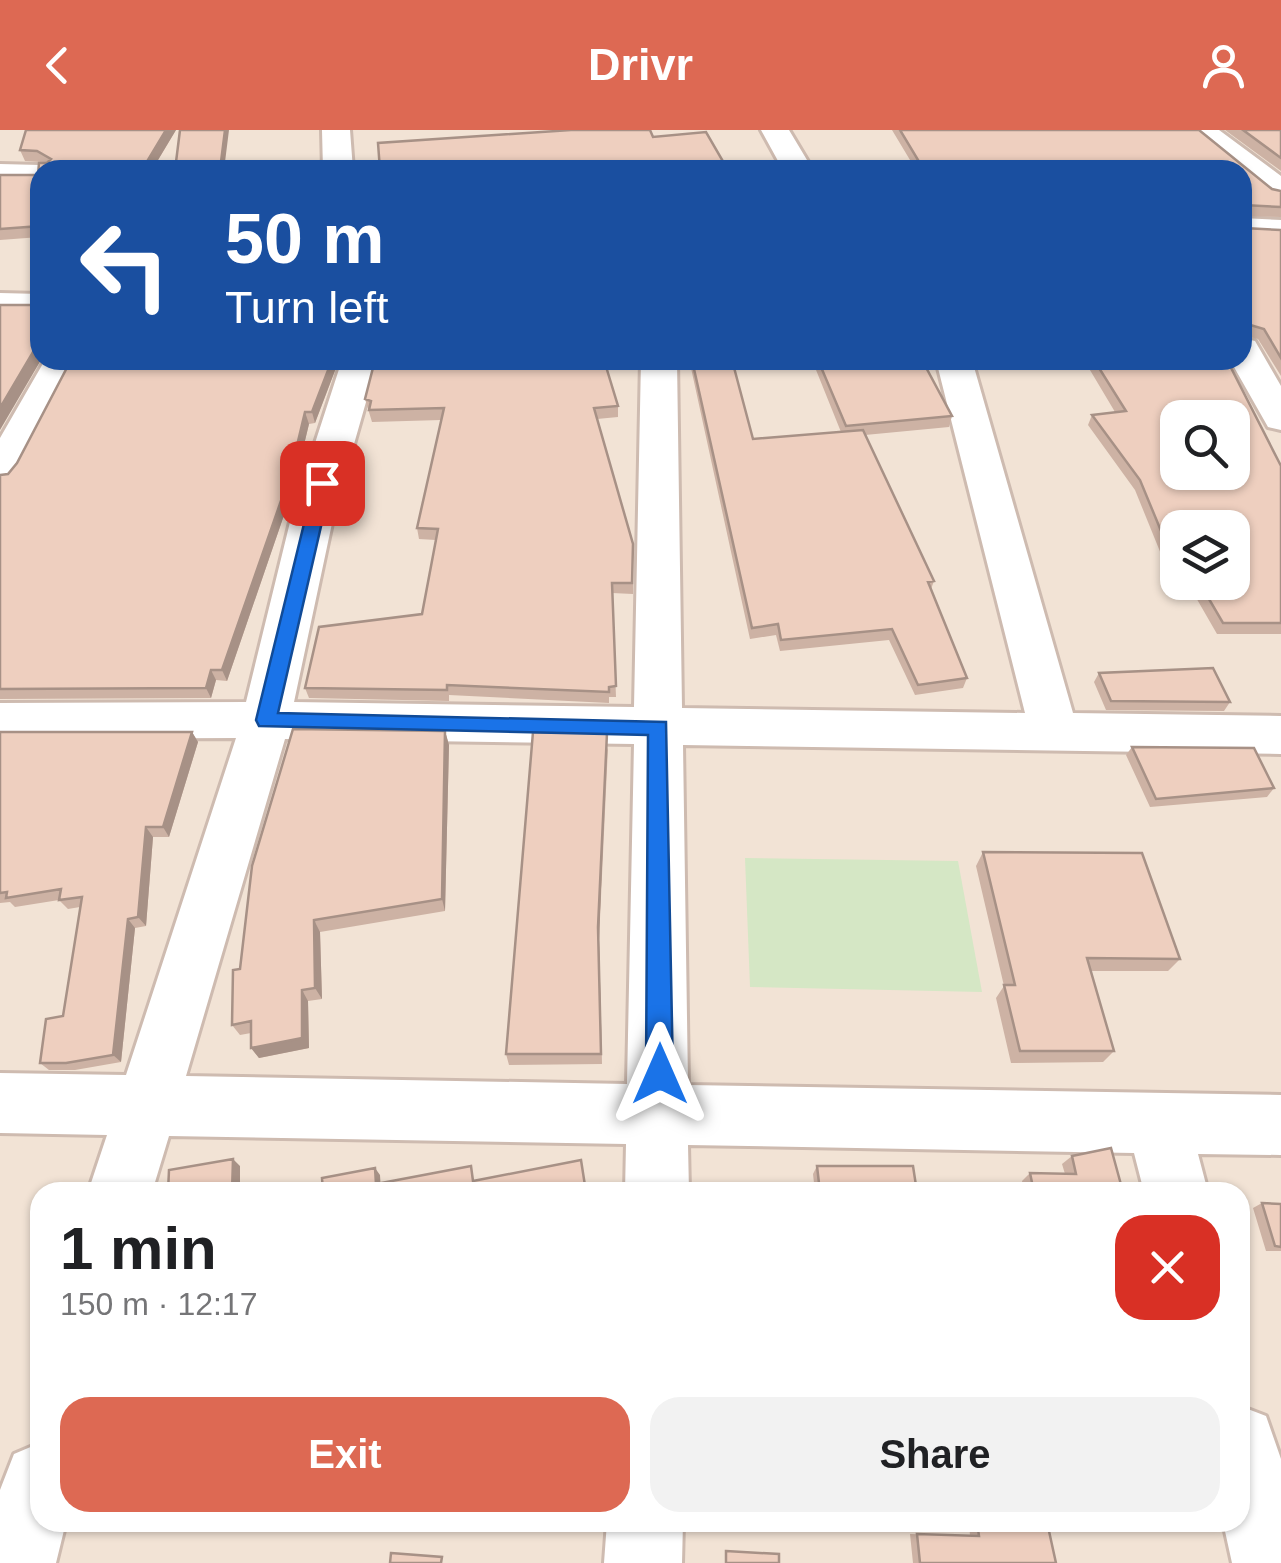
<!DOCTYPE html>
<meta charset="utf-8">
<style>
:root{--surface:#fff;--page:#f2f2f2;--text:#202124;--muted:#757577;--accent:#dd6953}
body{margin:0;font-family:Arial,sans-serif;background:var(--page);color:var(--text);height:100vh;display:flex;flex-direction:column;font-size:38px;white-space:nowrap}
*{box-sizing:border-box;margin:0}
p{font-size:32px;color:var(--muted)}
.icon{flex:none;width:55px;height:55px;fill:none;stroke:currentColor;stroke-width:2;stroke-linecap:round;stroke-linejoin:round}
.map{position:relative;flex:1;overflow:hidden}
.panel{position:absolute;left:30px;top:1052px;width:1220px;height:350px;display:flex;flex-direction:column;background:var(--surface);border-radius:30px;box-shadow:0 2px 8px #0004}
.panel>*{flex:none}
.guide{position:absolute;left:30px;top:30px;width:1222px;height:210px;border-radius:30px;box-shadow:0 2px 8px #0004;background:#1a4fa0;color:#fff;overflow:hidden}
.fabs{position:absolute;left:1160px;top:270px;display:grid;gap:20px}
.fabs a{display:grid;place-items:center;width:90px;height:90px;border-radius:20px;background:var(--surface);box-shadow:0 2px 8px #0004;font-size:50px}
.pin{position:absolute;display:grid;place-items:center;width:85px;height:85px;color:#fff;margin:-42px;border-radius:20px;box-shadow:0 5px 15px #0006}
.me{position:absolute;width:110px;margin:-55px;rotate:0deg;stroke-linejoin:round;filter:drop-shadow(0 0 8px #0008)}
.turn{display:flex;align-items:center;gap:35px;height:210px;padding:0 30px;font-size:45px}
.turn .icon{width:130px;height:130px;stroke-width:2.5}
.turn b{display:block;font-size:70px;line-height:85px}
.round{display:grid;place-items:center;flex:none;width:105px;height:105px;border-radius:30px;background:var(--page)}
.summary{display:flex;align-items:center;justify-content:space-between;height:170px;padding:0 30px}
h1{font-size:60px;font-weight:600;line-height:75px}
.primary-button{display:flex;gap:20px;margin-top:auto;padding:20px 30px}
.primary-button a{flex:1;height:115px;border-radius:30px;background:var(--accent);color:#fff;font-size:40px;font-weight:600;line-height:115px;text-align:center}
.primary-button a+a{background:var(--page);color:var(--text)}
header{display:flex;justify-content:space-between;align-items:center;height:130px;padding:0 30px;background:var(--accent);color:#fff;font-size:45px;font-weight:600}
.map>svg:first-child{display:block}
.residential{fill:#f2e3d5;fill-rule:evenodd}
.green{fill:#d5e7c5}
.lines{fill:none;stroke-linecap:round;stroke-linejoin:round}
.minor-casing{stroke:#cebbb0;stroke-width:6}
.minor{fill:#fff;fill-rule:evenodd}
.wall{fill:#cdb2a4}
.shaded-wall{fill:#a79186}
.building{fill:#eecfbf;stroke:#a79186;stroke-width:2.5;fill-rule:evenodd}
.route{fill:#1a73e8;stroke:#114b97;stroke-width:2.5}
</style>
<header><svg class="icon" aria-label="back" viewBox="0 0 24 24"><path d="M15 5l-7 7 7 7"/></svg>Drivr<svg class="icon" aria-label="person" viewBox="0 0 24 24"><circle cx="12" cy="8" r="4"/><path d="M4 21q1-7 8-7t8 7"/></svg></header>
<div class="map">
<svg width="1281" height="1433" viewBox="0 0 1281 1433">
<rect width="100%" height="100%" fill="#fbf1e6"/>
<!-- residential -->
<path class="residential" d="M0,0h1281v1433h-1281zM40,40h1202v190h-1202zM1178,288h54v54h-54zM1178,398h54v54h-54zM40,1062h1200v330h-1200z"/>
<!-- green -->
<path class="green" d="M745,728l213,3 24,131 -232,-5z"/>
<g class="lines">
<!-- minor casing -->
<g class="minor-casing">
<path id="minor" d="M322,0h28l3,40h-30z
M761,0h28l24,40h-30z
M1187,0h32l62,46v23l-11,-3 -28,-21v-5h-6z
M0,34l40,1 12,5h-12v13l-40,-1z
M1242,88l39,2v18l-39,-2z
M0,163l40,1v20l-40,-1z
M1242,208l13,3 26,45v44l-13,-3 -38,-67h12z
M45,230h36l-61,112 -6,9 -14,3v-46z
M342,230h36l-44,154 -40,188 340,5 7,-347h36l5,348 343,5 -89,-353h36l101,353 208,3v38l-598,-9 5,340 593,10v60l-83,-1 10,38h-64l-10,-39 -446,-8 1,47h-64l1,-48 -457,-8 -17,56h-64l19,-57 -107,-2v-60l126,2 110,-337 -236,1v-36l246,-1 46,-188zM285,609l349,5 -7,340 -441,-8z
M1240,1276l26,10 15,43v104h-49l-9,-41h17z
M40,1313v79h26l-10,41h-56v-73l14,-36z
M607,1392h76l-1,41h-78z"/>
</g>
<!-- minor -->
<use href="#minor" class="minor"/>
</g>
<!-- wall -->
<path class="wall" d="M26,0h150l-24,40h-112v67l-40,3v-65h38l1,-12h6l-4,-1 -16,-1 -5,-11z
M892,0h307l73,59 9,2v26l-37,-1v12l37,2v146l-23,-37 -16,-4v-165h-326z
M1225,0h56v41z
M339,230l-24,63 -6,1 -15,62 -67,195 -11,-1 -5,18 -211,1v-224l8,-1z
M692,230l61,79 88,-7 -29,-72h110l30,56 -3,11 -84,8 69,146 -3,8 36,89 -4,10 -48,7 -26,-55 -109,11 -4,-16 -26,4 -59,-271z
M1084,230h143l54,106v168h-64l-30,-52h45l-54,-54v37l-7,-11h-10l-26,-64 -47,-65 4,-10 23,-3z
M365,269l253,7v11l-21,2 36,125v50l-21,-1 4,104h-7v6l-160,-8v6l-140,-3 -4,-10 117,-74 14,-74 -17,-1 -2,-11 24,-108 -69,2z
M1099,543l131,29 -6,9 -118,-1 -12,-28z
M445,601l4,14 -4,166 -125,21 2,67 -14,2 1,47 -50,10 -8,-10v-15l-11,2 -8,-10z
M0,602h192l6,10 -29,95h-16l-7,89 -11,2 -14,134 -46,8h-26l-9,-7 23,-47 17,-109 -12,2 -9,-9 -44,7 -5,-5 -10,1z
M608,617l-9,193 3,124 -93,1 -3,-11z
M1132,617l142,41 -7,9 -117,10 -24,-52z
M983,722l197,107 -12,12h-77l23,80 -11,11 -92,1 -15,-65 8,-12 -28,-120z
M1072,1026l51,36h-99l-2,-11 8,-8 35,1 -3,-10z
M817,1036l100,26h-102l-2,-18z
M1262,1073l19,1v47h-15l-13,-43z
M969,1392h78l9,41h-143l-3,-29 60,2z"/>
<!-- shaded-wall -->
<path class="shaded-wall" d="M166,0h10l-24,40h-10z
M225,0h4l-5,40h-4z
M36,217l5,13 -41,70v-22z
M332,230h7l-24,63 -3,-11z
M305,282l4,12 -15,62 -67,195 -5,-11z
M211,540l5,10 -5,18 -5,-10z
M445,601l4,14 -4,166 -3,-12z
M192,602l6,10 -29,95 -6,-10z
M607,603l-8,207 3,124 -4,-137z
M146,697l7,10 -7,89 -8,-9z
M128,789l7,9 -14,134 -8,-7z
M314,790l6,12 2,67 -7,-11z
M302,860l6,11 1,47 -50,10 -8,-10z
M233,1029l7,7v26h-8z
M375,1038l5,7 1,16 -5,-7z"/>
<!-- building -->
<path class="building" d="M26,0h140l-24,40h-102v56l-40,3v-54h38l1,-12h8l4,-4 -14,-8 -17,-1z
M180,0h45l-5,40h-45z
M571,0h79l3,7 53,-5 22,38h-348l-2,-27z
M900,0h299l73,59 9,2v16l-37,-2v23l37,2v128l-17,-29 -17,-5 -5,-4v-150h-318z
M1243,0h38v28z
M0,175h40v31l-2,4h2v7h-4l-36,61z
M71,230h261l-20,52h-7l-15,63 -68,195h-11l-5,18 -206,1v-214l8,-1 9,-11z
M375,230h229l14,46 -24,2 39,136 -1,39h-20l4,103 -7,1v5l-162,-7v5l-142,-2 14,-61 103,-13 16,-85 -21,-1 27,-120 -75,2 2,-9 -6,-2z
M692,230h40l21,79 110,-9 71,151 -6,1 39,96 -49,7 -26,-56 -111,11 -3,-16 -26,4z
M818,230h104l30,56 -106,10z
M1094,230h133l54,106v157h-58l-24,-41h33v-54h-54v17l-1,-2h-11l-26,-63 -48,-65 34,-4zM1178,288h54v54h-54z
M1213,538l17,34 -119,-1 -12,-28z
M293,599l152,2 -3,168 -128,21 1,68 -13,2v48l-51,10v-27l-19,4 1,-55 7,-1 12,-103z
M0,602h192l-29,95h-17l-8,90 -10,2 -15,136 -47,8h-26l6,-44 17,-3 19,-119 -23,3 2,-11 -55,9 1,-6 -7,1z
M533,602l74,1 -9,194 3,127h-95z
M1132,617l122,1 20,40 -118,11z
M983,722l159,1 38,106 -93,-1 27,93h-94l-16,-66h11z
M1111,1018l12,44h-89l-4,-19 46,1 -4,-18z
M233,1029l-1,33h-64l1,-22z
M581,1030l5,32h-263l-1,-14 53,-10 1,16 95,-18 2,15z
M817,1036h96l4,26h-97z
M1262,1073l19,1v43l-6,-1z
M977,1392h70l9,41h-136l-3,-29 62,2z
M726,1421l53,3v9h-53z
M391,1423l51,4 -1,6h-51z"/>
<!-- route -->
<path class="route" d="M322,347l9,6 -53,230 388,9 7,352 -4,9 -9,3 -10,-3 -4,-9 2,-339 -389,-9 -3,-6 58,-237z"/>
</svg>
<div class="fabs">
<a><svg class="icon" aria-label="search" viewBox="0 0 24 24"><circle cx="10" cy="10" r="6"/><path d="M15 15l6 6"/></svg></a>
<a><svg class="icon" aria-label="layers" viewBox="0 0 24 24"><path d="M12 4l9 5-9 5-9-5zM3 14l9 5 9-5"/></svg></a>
</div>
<div class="pin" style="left:322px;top:353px;background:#d93025"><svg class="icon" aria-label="arrive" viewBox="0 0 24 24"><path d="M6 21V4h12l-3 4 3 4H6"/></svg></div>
<svg class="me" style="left:660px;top:944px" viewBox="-20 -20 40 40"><path d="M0-17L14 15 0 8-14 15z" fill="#1a73e8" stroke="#fff" stroke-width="4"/></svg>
<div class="guide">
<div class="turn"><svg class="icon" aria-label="left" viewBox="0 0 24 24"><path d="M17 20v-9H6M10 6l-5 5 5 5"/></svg><div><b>50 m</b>Turn left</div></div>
</div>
<section class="panel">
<div class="summary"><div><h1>1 min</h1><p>150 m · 12:17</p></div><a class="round" style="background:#d93025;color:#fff"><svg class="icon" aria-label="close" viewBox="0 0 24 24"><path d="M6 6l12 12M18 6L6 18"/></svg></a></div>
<div class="primary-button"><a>Exit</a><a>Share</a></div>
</section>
</div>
